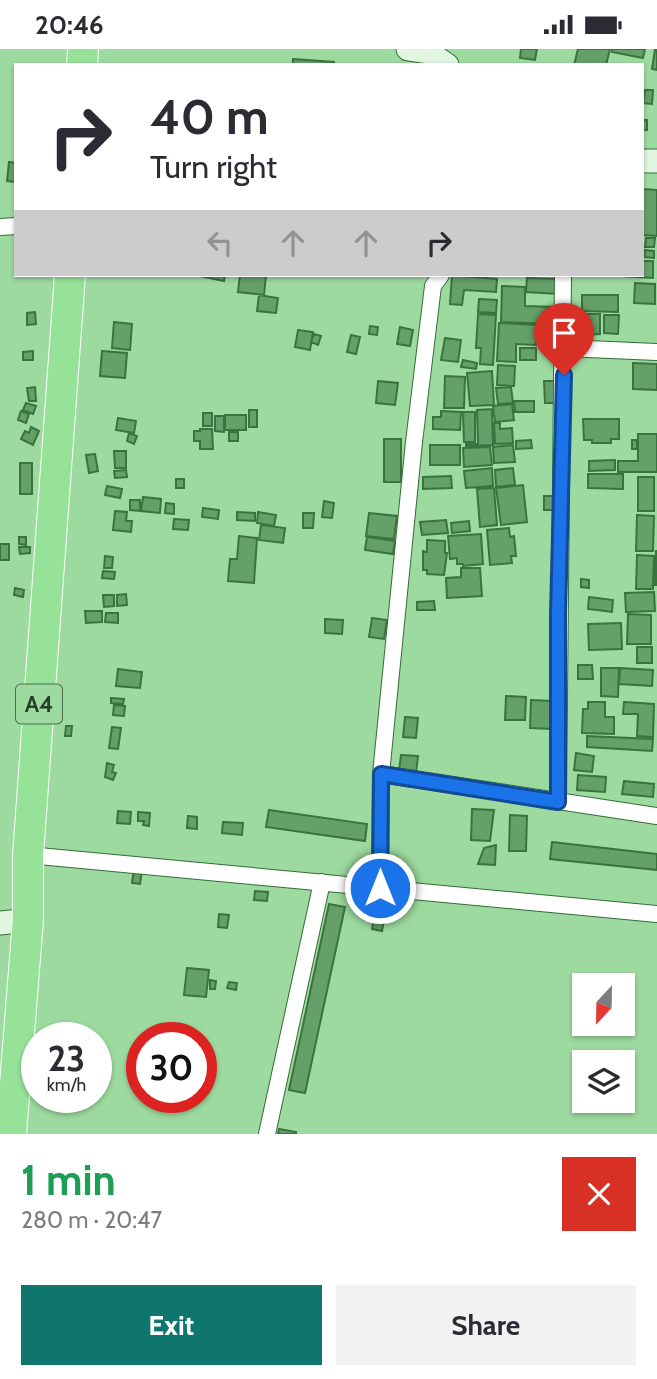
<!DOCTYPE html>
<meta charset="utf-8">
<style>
:root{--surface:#fff;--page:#f2f2f3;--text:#2b2b33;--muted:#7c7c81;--accent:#0f766e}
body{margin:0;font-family:Cabin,sans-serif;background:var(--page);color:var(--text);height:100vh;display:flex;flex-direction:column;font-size:26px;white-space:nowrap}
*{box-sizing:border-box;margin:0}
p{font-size:23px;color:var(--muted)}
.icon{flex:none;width:38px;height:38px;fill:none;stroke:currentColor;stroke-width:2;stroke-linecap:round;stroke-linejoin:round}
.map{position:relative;height:1085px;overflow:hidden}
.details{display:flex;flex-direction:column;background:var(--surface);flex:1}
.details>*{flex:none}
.top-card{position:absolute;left:14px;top:14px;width:630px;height:214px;border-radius:0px;box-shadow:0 2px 5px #0004;background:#fff;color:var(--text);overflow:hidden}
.needle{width:46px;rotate:202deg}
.buttons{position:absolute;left:572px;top:924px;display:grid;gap:14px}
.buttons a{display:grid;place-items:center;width:63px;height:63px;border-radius:0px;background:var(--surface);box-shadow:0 2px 5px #0004;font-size:35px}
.speed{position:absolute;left:21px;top:973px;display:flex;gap:14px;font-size:35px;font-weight:700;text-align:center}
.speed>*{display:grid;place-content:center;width:91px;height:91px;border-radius:50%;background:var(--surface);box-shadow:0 2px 5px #0004;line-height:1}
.speed small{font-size:18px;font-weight:400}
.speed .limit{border:10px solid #d22;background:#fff;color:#111}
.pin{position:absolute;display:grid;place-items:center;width:60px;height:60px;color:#fff;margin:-72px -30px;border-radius:50% 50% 50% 0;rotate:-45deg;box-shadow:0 0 7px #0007}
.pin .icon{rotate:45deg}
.me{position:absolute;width:77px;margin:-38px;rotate:0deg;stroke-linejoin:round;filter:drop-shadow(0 0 5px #0008)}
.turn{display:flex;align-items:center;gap:24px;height:147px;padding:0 21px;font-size:32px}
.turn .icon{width:91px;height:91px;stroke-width:2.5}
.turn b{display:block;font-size:49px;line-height:60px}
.lanes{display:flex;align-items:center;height:66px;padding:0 21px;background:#0003;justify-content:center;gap:35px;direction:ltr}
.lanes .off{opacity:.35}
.round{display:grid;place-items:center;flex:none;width:74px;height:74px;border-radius:0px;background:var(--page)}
.head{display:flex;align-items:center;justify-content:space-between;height:119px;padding:0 21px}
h1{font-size:42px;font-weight:800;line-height:52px;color:#1e9e55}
.primary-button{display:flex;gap:14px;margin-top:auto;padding:14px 21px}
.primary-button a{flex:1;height:80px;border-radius:0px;background:var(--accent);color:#fff;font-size:28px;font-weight:800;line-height:80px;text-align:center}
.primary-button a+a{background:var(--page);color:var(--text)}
.status{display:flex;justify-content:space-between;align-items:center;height:49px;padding:0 35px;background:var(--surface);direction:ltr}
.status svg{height:19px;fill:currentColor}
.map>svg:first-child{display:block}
.building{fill:#65a068;stroke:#39733e;stroke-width:2}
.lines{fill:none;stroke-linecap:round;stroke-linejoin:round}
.street-casing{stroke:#336d37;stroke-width:18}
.secondary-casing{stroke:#336d37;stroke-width:25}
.highway-casing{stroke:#fff;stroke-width:32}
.street{stroke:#fff;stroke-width:16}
.secondary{stroke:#e0f6e0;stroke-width:23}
.highway{stroke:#96e299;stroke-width:30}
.route-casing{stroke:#114b97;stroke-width:18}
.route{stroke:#1a73e8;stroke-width:12}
.labels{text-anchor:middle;stroke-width:5;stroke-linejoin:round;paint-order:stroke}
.shield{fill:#9dda9f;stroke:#4a6e4b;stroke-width:2}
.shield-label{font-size:23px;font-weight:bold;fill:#263f27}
</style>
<div class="status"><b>20:46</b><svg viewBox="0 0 49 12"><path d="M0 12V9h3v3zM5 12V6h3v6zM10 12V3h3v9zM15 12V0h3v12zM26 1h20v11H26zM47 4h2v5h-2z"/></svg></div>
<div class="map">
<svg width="657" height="1085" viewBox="0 0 657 1085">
<rect width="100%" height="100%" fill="#9dda9f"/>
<!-- building -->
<path class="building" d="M521,0h16l-2,11 -15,-2z
M578,0h32l-4,16h-32z
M612,0h33l-2,9 -31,-6z
M655,0h2v21l-5,-1z
M293,10l41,3v3h-41z
M645,41h8l-1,14 -9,-1z
M642,71h5v10h-5z
M9,113l7,1v19l-9,-1z
M642,140l15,1v46l-15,-1z
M646,189h9l-1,9h-9z
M645,201l9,1v7l-10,-1z
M642,212h11v17l-33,-2 22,-1z
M195,226h30l-1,6z
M240,226h26l-2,20 -26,-3z
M452,226l45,4 -1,13 -32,-2 -2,15 -12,-1z
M527,229l32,1 -1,15 -32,-2z
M635,234l20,1v20l-21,-1z
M502,237l23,1v19l32,1 -1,17 -55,-2z
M259,246l19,3 -2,15 -19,-2z
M582,246h36v17l-36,-1z
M479,250l18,1 -1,13 -18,-1z
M35,263l1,12 -9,1v-12z
M478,265l18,1 -3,50 -13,-1 1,-16h-5z
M582,265h18v20l-18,1z
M604,266h15l-1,19 -14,-1z
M114,273l18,2 -2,26 -18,-2z
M499,274l38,2 -1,20 -20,-1v18l-19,-1z
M370,277l8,1 -1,8 -8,-1z
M400,278l13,3 -3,16 -13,-2z
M298,281l15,2 -3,18 -15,-3z
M314,285l7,2 -3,9 -7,-3z
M351,286l9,2 -4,17 -9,-2z
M445,289l16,2 -3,22 -17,-2z
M520,299h16v12h-16z
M33,302v9h-10v-8z
M102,302l25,2 -2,25 -25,-2z
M463,311l14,3 -1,6 -15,-2z
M633,314l24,1v26l-24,-1z
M498,316l17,1 -1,20 -17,-1z
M492,322l2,34 -24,1 -3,-33z
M445,327l20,1 -1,31h-20z
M378,332l20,2 -3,22 -19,-2z
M544,332h12v22h-11z
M35,338l1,14h-7l-2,-13z
M511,338l2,16 -15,1 -2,-16z
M514,352h20v11h-19z
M26,354l10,3 -3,8 -10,-4z
M512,355l2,16 -19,2 -2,-16z
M492,360l1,36 -27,1v-2h12l-1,-34z
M249,361h8v17h-8z
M21,362l8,3 -3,9 -8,-3z
M441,362l20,1 -1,18 -27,-1v-12h8z
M463,363h12v30h-11z
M203,364h9v13h-9z
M225,366h21v15h-21z
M215,367h9v16l-9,-1z
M118,369l18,3 -2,12 -18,-3z
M583,370h36v20h-8v4h-19v-3h-8z
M494,374h6v6l12,-1 1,15 -18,1z
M31,378l8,4 -6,14 -12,-6 4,-8 4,2z
M200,380h12l1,20h-13v-8h-6v-10h6z
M229,383h9v9h-9z
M129,384l8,3 -3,8 -7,-3z
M638,385h19v38h-39v-11h20z
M384,390h17v43h-17z
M531,391l1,8 -16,1v-8z
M632,391h5v9h-5z
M430,396h30v20h-30z
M513,396l2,17 -21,1 -1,-16z
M490,398l2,18 -28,2 -1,-19z
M114,402h12v17h-11z
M95,405l3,17 -9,2 -3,-18z
M615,411v10l-26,1v-10z
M20,414h12v31h-12z
M492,419l1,18 -27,2 -2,-17z
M513,419l2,17 -19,2 -1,-17z
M126,421l1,7 -12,1 -1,-7z
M588,425h35v15l-35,-1z
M451,427l1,12 -29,1v-12z
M638,428h16v34h-16z
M176,430h8v9h-8z
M523,436l4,37 -26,3 -5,-37z
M107,437l15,3 -2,9 -15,-3z
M494,439l3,37 -17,2 -3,-38z
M544,447h12l1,14h-13z
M143,448l18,2 -1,14 -19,-2z
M130,451h10v11l-10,-1z
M324,452l10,2 -2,15 -10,-1z
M166,454l8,1v10l-9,-1z
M203,459l16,2 -1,9 -16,-2z
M115,462l12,1 -1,9h6l-1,11 -18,-2z
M237,463l18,1v8l-18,-1z
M258,463l18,3 -2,11 -17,-3z
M303,464h11l-1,15h-10z
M369,464l28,3 -3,23 -28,-3z
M637,466l17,1 -1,35h-17z
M174,470l15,1 -1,10 -15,-1z
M446,471l2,13 -26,2 -2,-13z
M469,472l1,10 -18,2 -1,-10z
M261,476l24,3 -2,15 -24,-3z
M509,479l1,9 4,-1 2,20h-5l1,7 -22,2 -3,-35z
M481,485l2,30 -20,2v-2h-6v-6l-7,1 -2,-23z
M239,487l18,2 -3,45 -26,-2 2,-22h7z
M19,488h7v8l-7,-1z
M367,488l28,4 -2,13 -28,-4z
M427,491l18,1v12h2l-3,22 -17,-1v-4h-4v-19l4,1z
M0,495h9v16h-9z
M19,498h11v6l-10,1z
M656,502h1v34h-2z
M637,506l17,1 -1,33h-17z
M105,507l8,1 -1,11h-8z
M461,519h19l2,28 -35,2 -1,-20 15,-1z
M103,522l12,1 -1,7 -12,-1z
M581,530l8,1v8l-8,-1z
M15,539l9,2 -1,7 -9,-2z
M654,543l1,19 -29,1 -1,-19z
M126,545l1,11 -10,1v-11z
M103,546h11v11l-10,1z
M589,548l24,3 -1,12 -24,-3z
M434,552l1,9h-18v-8z
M85,562h17v11l-16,1z
M106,564h12v10l-13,-1z
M628,565l23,1v29h-24z
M372,569l15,2 -3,19 -15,-2z
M325,570l18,1 -1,14 -17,-1z
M621,574l1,26 -33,1 -1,-26z
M637,598h15v16h-15z
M578,616h14l1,14h-15z
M601,619h18l-1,29 -17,-1z
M620,619l33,2 -1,16 -33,-2z
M118,620l24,3 -2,16 -24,-2z
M506,647l20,1 -1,23h-20z
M111,649l13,1 -1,5 -12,-1z
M531,651l21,1 -1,28 -21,-1z
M588,653h17v15h9v17l-32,-1 1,-24h5z
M624,653l30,2 -1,33 -16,-1 1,-22h-15z
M114,656l11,1 -1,10 -11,-1z
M405,668l13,1 -2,20 -13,-1z
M66,677h6l-1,10h-6z
M112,678l9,1 -3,21 -9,-1z
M587,687l66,3 -1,12 -65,-4z
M576,704l18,3 -2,16 -18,-2z
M401,706l17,1 -2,17 -17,-2z
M107,714l7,2 -2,7 4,1 -3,7 -8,-3z
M578,726l28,2 -1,15 -28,-2z
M624,732l30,3 -1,13 -31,-3z
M472,760l22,1 -4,31 -19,-1z
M269,761l98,14 -2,17 -99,-14z
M118,762l13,1 -1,12 -13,-1z
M138,763l12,1 -1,13 -6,-1 1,-4h-6z
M510,766l17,1 -1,35h-17z
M188,767l9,1v12l-10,-1z
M223,773l20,1 -1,12 -20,-2z
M552,793l105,12v16l-107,-11z
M496,796l-1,20 -17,-1 6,-16z
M134,820l8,1 -2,14 -8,-1z
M255,842l13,1 -1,9 -13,-1z
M329,855l16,3 -40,186 -16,-3z
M375,863l10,2 -3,17 -10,-2z
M219,865l10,1 -2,13 -9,-1z
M187,919l22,2 -3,27 -22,-2z
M210,931l6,1 -1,8h-5z
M229,933l8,1 -1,7 -9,-2z
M96,1001l7,1 -1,9 -6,-1z
M279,1080l17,3v2h-18z"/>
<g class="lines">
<!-- street casing -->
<g class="street-casing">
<path id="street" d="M0,178l16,-1
M564,299l93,4
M381,725l276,42
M558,753l5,-527
M28,806l629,59
M380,839l1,-114 33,-332 19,-156 8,-11
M267,1085l55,-252"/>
</g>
<!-- secondary casing -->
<g class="secondary-casing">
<path id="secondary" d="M408,0l20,3 19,13
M642,112h15
M0,874l28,-3"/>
</g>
<!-- highway casing -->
<g class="highway-casing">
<path id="highway" d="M82,16l1,-16
M11,1085l17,-214v-65l42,-580"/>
</g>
<!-- street -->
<use href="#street" class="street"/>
<!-- secondary -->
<use href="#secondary" class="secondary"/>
<!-- highway -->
<use href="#highway" class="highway"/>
</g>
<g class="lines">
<!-- route casing -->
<g class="route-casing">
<path id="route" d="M380,839l1,-114 177,28v-187l6,-240"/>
</g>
<!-- route -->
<use href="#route" class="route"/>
</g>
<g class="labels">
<!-- shield labels -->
<rect class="shield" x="16" y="635.5" width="46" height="39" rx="5"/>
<g class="shield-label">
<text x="39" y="663">A4</text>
</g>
</g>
</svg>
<div class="buttons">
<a><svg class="needle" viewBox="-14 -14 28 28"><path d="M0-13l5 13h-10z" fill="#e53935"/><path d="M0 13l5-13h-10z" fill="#7c7c81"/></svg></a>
<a><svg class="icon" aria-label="layers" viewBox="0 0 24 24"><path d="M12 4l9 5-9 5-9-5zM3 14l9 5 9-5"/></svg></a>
</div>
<div class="speed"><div>23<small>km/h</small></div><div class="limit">30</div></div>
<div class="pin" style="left:564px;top:326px;background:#d93025"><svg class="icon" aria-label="arrive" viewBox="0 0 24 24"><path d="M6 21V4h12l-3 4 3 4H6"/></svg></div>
<svg class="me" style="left:380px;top:839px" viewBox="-20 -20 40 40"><circle r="17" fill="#1a73e8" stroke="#fff" stroke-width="3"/><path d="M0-11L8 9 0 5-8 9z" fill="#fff"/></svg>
<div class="top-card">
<div class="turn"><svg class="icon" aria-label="right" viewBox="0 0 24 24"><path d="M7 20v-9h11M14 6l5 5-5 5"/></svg><div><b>40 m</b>Turn right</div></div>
<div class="lanes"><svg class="icon off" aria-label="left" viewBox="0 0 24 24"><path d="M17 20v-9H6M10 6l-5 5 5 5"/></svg><svg class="icon off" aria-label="ahead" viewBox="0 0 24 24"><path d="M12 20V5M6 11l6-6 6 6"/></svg><svg class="icon off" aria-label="ahead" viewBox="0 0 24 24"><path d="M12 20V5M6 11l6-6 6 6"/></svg><svg class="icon" aria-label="right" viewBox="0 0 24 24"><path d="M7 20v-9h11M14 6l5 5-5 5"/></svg></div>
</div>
</div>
<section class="details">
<div class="head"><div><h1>1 min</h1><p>280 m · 20:47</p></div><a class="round" style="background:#d93025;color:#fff"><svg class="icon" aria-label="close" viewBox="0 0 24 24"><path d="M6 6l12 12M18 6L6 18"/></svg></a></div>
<div class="primary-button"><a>Exit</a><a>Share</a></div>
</section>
